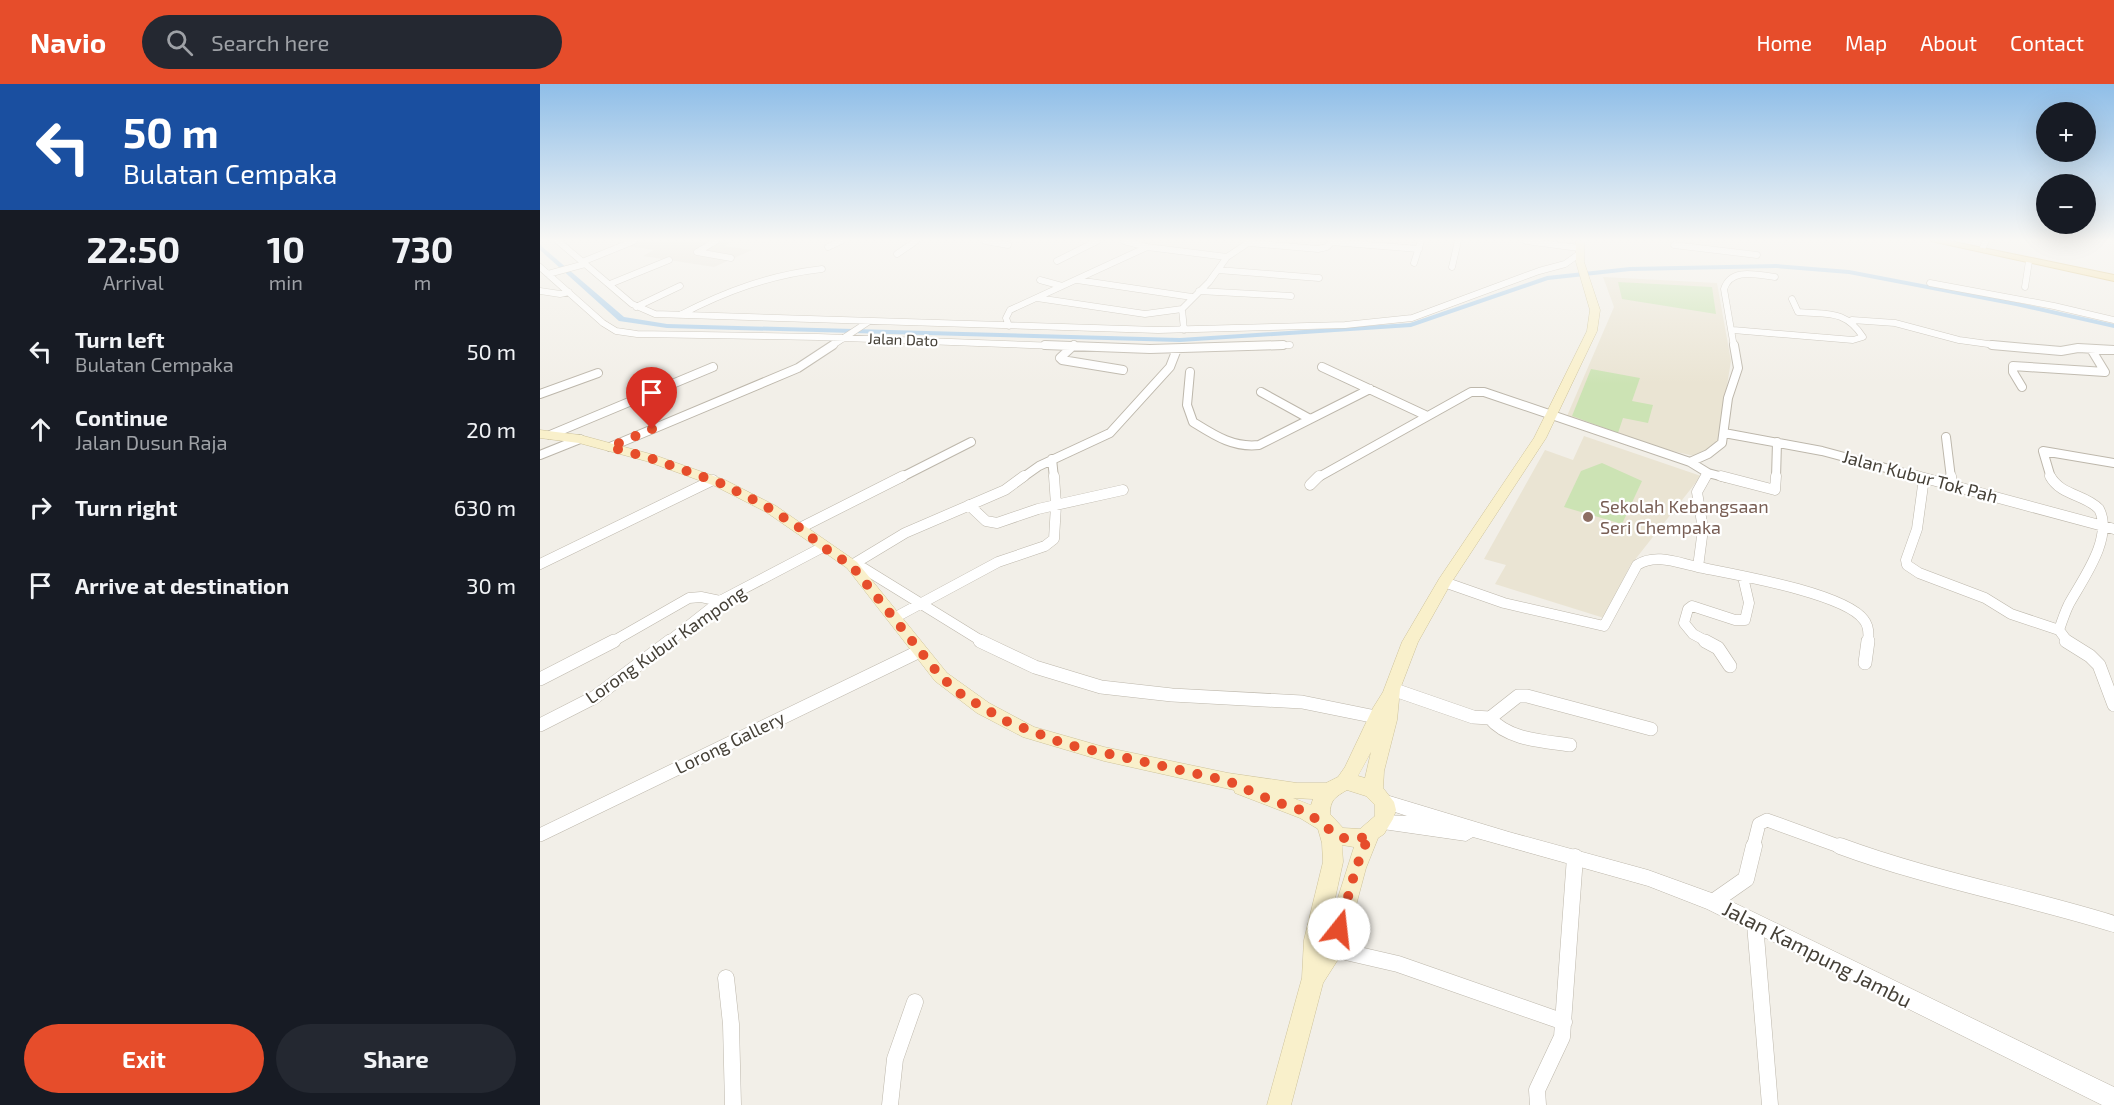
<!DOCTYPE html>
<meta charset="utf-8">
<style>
:root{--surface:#171b24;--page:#242831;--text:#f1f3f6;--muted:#9ea1a6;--accent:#e64d2b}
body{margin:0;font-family:"Exo 2",sans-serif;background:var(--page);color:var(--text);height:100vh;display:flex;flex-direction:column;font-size:22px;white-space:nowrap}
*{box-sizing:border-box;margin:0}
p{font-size:20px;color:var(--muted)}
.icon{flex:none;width:33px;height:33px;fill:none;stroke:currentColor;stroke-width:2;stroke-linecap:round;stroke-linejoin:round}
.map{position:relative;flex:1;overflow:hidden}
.sheet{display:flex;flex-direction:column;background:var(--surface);width:540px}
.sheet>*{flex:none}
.guide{background:#1a4fa0;color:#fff;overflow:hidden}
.tools{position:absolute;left:1496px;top:18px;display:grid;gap:12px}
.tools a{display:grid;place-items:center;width:60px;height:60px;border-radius:50%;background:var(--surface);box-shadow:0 6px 24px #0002;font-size:30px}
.pin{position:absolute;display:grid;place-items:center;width:51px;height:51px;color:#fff;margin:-62px -26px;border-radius:50% 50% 50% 0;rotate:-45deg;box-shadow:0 0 6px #0007}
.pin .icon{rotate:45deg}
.me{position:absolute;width:66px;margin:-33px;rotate:16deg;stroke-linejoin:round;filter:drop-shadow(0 0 4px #0008)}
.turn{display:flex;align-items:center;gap:21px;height:126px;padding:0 24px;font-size:27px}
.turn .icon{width:78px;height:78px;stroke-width:2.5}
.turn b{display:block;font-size:42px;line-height:51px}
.eta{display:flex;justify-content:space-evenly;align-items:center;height:102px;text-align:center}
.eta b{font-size:36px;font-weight:700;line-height:42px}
.cta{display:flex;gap:12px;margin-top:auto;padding:12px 24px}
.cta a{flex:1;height:69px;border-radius:36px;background:var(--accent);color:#fff;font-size:24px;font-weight:700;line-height:69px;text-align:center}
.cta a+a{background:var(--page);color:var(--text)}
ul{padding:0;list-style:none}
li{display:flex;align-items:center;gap:18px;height:78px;padding:0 24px}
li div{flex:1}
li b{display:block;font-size:22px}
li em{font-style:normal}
header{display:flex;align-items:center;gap:36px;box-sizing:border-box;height:84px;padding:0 30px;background:var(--accent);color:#fff}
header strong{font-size:28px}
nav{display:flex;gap:33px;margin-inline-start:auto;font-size:21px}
.search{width:420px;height:54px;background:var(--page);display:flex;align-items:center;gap:15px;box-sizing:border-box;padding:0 21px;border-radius:33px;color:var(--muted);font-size:22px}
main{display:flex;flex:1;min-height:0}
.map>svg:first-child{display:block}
.residential{fill:#e6e1d6}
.education{fill:#eae4d3}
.green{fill:#cce3b4}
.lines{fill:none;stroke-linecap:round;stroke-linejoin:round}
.canal{fill:#aacde9;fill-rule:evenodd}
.minor-far4-casing{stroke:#bdb7ab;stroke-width:7}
.minor-far3-casing{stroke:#bdb7ab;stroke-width:10}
.minor-far2-casing{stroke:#bdb7ab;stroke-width:11}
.minor-far1-casing{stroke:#bdb7ab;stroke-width:14}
.minor-casing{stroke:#bdb7ab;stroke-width:17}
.tertiary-casing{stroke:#bdb7ab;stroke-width:1}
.secondary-casing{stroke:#cec39b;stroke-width:1}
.primary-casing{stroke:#d8bc70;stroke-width:2}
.minor-far4{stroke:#fff;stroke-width:6}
.minor-far3{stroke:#fff;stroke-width:8}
.minor-far2{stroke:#fff;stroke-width:10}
.minor-far1{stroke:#fff;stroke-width:13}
.minor{stroke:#fff;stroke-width:16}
.tertiary{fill:#fff;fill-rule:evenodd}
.secondary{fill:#f9f0cb;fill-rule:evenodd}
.primary{fill:#f5df9e;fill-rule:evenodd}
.route{stroke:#e64d2b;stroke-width:10;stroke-dasharray:0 18}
.education-dot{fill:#8d6e63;stroke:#fff;stroke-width:2}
.labels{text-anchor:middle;stroke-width:4.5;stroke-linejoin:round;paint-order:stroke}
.far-street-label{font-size:15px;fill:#454037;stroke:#fff}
.street-label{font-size:18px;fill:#454037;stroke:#fff}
.education-label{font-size:18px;fill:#785e54;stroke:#fff;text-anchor:start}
.near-street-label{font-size:21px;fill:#454037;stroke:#fff}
</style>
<header>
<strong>Navio</strong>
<div class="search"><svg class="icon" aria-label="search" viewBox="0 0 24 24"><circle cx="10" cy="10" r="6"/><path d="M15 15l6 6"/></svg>Search here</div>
<nav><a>Home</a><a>Map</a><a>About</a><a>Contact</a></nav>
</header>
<main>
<section class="sheet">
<div class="guide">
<div class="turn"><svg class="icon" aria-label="left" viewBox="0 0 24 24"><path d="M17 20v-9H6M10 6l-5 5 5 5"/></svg><div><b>50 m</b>Bulatan Cempaka</div></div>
</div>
<div class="eta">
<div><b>22:50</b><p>Arrival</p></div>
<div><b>10</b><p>min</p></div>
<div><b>730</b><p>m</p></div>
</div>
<ul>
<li><svg class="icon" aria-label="left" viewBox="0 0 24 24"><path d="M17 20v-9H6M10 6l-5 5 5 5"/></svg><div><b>Turn left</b><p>Bulatan Cempaka</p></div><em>50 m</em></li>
<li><svg class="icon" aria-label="ahead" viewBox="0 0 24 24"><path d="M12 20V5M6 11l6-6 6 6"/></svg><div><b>Continue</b><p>Jalan Dusun Raja</p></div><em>20 m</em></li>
<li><svg class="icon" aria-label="right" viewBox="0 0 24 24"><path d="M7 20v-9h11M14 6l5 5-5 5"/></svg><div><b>Turn right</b></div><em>630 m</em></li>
<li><svg class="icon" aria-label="arrive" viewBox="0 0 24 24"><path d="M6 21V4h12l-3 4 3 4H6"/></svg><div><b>Arrive at destination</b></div><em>30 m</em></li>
</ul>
<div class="cta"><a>Exit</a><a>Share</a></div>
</section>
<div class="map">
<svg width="1574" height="1021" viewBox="0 0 1574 1021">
<rect width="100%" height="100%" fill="#f2efe8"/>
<!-- residential -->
<path class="residential" d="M91,157h96l4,1 -7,4 28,4 -38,17 -71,-11 11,-6 -34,-5z"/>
<!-- education -->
<path class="education" d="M1063,193l114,6 14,78 -13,80 -6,6 -18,9 -34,-8 -93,-32 47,-109z
M1044,352l117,40 -71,90 -26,52 -109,-34 11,-19 -22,-6 61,-109 28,10z"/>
<!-- green -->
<path class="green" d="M1078,198l94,5 4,27 -94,-15z
M1051,285l49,9 -8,23 21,4 -5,18 -25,-5 -5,15 -46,-17z
M1062,379l40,18 -20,43 -58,-17 17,-36z"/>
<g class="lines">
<!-- canal -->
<path class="canal" d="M0,161l84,72 43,7 513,14 230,-15 137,-47 83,-9 146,-3 73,6 167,32 98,22v4l-98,-22 -167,-32 -73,-6 -146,3 -82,9 -137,47 -231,15 -513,-14 -48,-7 -79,-71z"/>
<!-- minor-far4 casing -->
<g class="minor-far4-casing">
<path id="minor-far4" d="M18,157l74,63 23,10 503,16 187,-5 67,-7 127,-47 26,-7 14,-10
M176,157l-19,11 34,6
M445,157l23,4
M584,157l23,6
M986,157l53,7
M792,158l87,7
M709,159l69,6 9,-2 6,-6
M1134,161l83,10
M288,163l13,-6
M1443,163l3,-6
M357,170l19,-13
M517,177l40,-20
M42,178l52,-21
M874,179l7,-22
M0,183l63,56 13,8 21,3 181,3 268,10
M912,183l6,-26
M678,186l101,8
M8,190l37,-10
M500,196l22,6
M537,196l115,17
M1390,199l124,23 60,14
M70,200l59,-24
M1485,203l4,-26
M0,207l20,3 9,-2
M659,207l92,5
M497,214l108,16 37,-5
M96,223l44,-21
M140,231c46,-24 90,-40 142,-46
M1312,236l43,3 64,17 51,7
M469,242l-3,-8 4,-8 137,-63 80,10
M644,246l-2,-21 27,-27 18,-25 24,-16
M1193,246l120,10 10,-3c-18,-28 -36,-22 -65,-25l-6,-13
M290,263l38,-25
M532,263l2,-2
M691,263l59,-2
M1194,263l-10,-58c7,-22 33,-14 51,-12"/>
</g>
<!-- minor-far3 casing -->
<g class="minor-far3-casing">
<path id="minor-far3" d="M505,261l105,4 133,-4
M534,261l-14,13 2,2 61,10
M1452,261l69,6 17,-3 36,2
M782,283l103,48
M650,288l-3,33 6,17c21,13 40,26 66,23l111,-56
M1482,303l-9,-15v-6l92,6 -14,-23
M721,308l49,27
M0,310l58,-21
M1184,349l98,18 101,27
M10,351l163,-68
M1406,353l5,41
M70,363l188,-79 35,-23
M0,371l40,-16
M512,375l2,19
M1150,378l18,-8 14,-11 6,-45 10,-30 -4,-23
M1168,389l19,5
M360,394l71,-36
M482,394l17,-12 71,-33 60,-66 7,-18
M777,394l154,-86h13l206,70 18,11 -3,5
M1236,394l1,-36
M1511,394l-8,-27 71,12"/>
</g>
<!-- minor-far2 casing -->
<g class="minor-far2-casing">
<path id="minor-far2" d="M1181,392l54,14 1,-14
M1377,392l197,53
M1411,392l1,9
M1510,392c11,20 35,18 49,33 15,29 -17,71 -30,95 -4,8 -7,17 -10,26l9,12
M1384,394l-7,51 -11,31 1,5 12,8 66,25 26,16 48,16
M770,401l9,-9
M429,421l17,16 11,2 41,-14 85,-19
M260,444l103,-52
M315,479l128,79
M0,480l173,-84
M312,481l53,-32 100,-43 19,-14
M1158,483c34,7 147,26 166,53 5,6 5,14 4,22
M904,498l60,21 100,23 33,-61c19,-12 41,-2 61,2l5,-38 -6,-37 9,-16
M354,534l104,-56 47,-16 9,-7 2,-34 -2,-29
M72,558l77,-44 12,-1 19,4
M128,558l52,-41 103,-54
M1168,558l-15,-8 -9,-11 4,-14 4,-3 43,14h10l4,-17 -6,-26"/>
</g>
<!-- minor-far1 casing -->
<g class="minor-far1-casing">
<path id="minor-far1" d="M440,557l55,26 66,20 71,8 130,7 74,15
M1165,557l13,7 12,18
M1526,557l24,15 9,9 15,40
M1325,579l3,-22
M0,595l74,-38
M852,605l81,28 17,1 28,-22h9l124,33
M950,634c18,22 54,23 80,27
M0,641l55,-28 75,-56
M0,751l380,-184
M1213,764l6,-24 8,-4 77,28"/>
</g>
<!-- minor casing -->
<g class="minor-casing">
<path id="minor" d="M1300,762c89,33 184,50 274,78
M1173,818l33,-23 8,-33
M1215,840l15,181
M793,865l65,15 166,58
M186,894l5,46 2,81
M350,1021l5,-46 20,-57
M998,1021l-1,-15 25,-53 13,-180"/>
</g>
<!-- tertiary casing -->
<g class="tertiary-casing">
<path id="tertiary" d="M843,710l126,38 139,38 72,26 394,191v18h-12l-395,-196 -59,-23 -175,-49 -7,4 -90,-13 -3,-5 3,-5 6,-3 25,1 -30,-10 -3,-5 3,-5z"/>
</g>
<!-- secondary casing -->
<g class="secondary-casing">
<path id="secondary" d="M1036,157h8v21l16,48 -3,21 -51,107 -95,145 -33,59 -18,47 -3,31 -13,51 -1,17 11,14 2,8 -3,9 -9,15 -6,4 -12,30 -22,82 -21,33 -32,122h-24l35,-127 2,-38 19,-78 -1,-19 -4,-14 -18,-11 -65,-25 -1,-3 -130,-29 -81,-24 -46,-24 -42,-32 -88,-113 -81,-56 -51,-26 -69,-25 -67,-18 -39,-5v-8l40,5 74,20 71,25 51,26 81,56 90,111 42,30 45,24 70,20 124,26 69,10h29l12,-6 7,-10 28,-59 10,-16 19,-50 37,-63 95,-141 53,-107 3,-21 -14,-48zM831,668l-6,26 -7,-2zM807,706l19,6 9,9v11l-15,13 -17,-1 -13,-14c0,-14 5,-17 17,-24zM753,714l20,1 -2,6zM802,761l12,2 -25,79 14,-64z"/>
</g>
<!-- primary casing -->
<g class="primary-casing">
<path id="primary" d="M1391,157h18l165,34v6z"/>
</g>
<!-- minor-far4 -->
<use href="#minor-far4" class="minor-far4"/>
<!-- minor-far3 -->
<use href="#minor-far3" class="minor-far3"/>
<!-- minor-far2 -->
<use href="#minor-far2" class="minor-far2"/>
<!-- minor-far1 -->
<use href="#minor-far1" class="minor-far1"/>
<!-- minor -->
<use href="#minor" class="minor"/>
<!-- tertiary -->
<use href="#tertiary" class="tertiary"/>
<!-- secondary -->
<use href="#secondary" class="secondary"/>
<!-- primary -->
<use href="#primary" class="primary"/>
</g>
<!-- sky -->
<linearGradient id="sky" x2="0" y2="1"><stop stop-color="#8fbee8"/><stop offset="0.52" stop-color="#f9f8f5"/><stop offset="1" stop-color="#f9f8f5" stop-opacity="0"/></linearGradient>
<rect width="1574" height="300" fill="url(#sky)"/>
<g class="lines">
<!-- route -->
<path class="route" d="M112,345l-42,18 40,11 70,25 44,22 36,23 23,19 29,19 89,111 21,18 44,26 59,23 163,37 45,20 34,11 28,22 8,4h18l8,-3 -13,33 -17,61"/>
</g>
<!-- markers -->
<circle class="education-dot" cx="1048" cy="433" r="6"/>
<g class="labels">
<!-- far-street labels -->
<g class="far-street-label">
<text transform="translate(363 256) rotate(2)" y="5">Jalan Dato</text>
</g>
<!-- street labels -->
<g class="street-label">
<text transform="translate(1380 393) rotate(15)" y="6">Jalan Kubur Tok Pah</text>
<text transform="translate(126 561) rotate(-35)" y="6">Lorong Kubur Kampong</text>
<text transform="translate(190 659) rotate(-26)" y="6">Lorong Gallery</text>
</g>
<!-- education labels -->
<g class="education-label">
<text x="1060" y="429">Sekolah Kebangsaan<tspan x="1060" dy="21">Seri Chempaka</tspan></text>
</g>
<!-- near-street labels -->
<g class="near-street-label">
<text transform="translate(1277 871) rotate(27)" y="7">Jalan Kampung Jambu</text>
</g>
</g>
</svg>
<div class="tools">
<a>+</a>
<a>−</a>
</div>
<div class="pin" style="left:112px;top:345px;background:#d93025"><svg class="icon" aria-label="arrive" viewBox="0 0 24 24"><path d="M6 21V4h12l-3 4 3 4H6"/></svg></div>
<svg class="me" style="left:799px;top:845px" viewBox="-20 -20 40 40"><circle r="19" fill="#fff"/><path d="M0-13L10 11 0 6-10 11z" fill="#e64d2b"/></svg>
</div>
</main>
